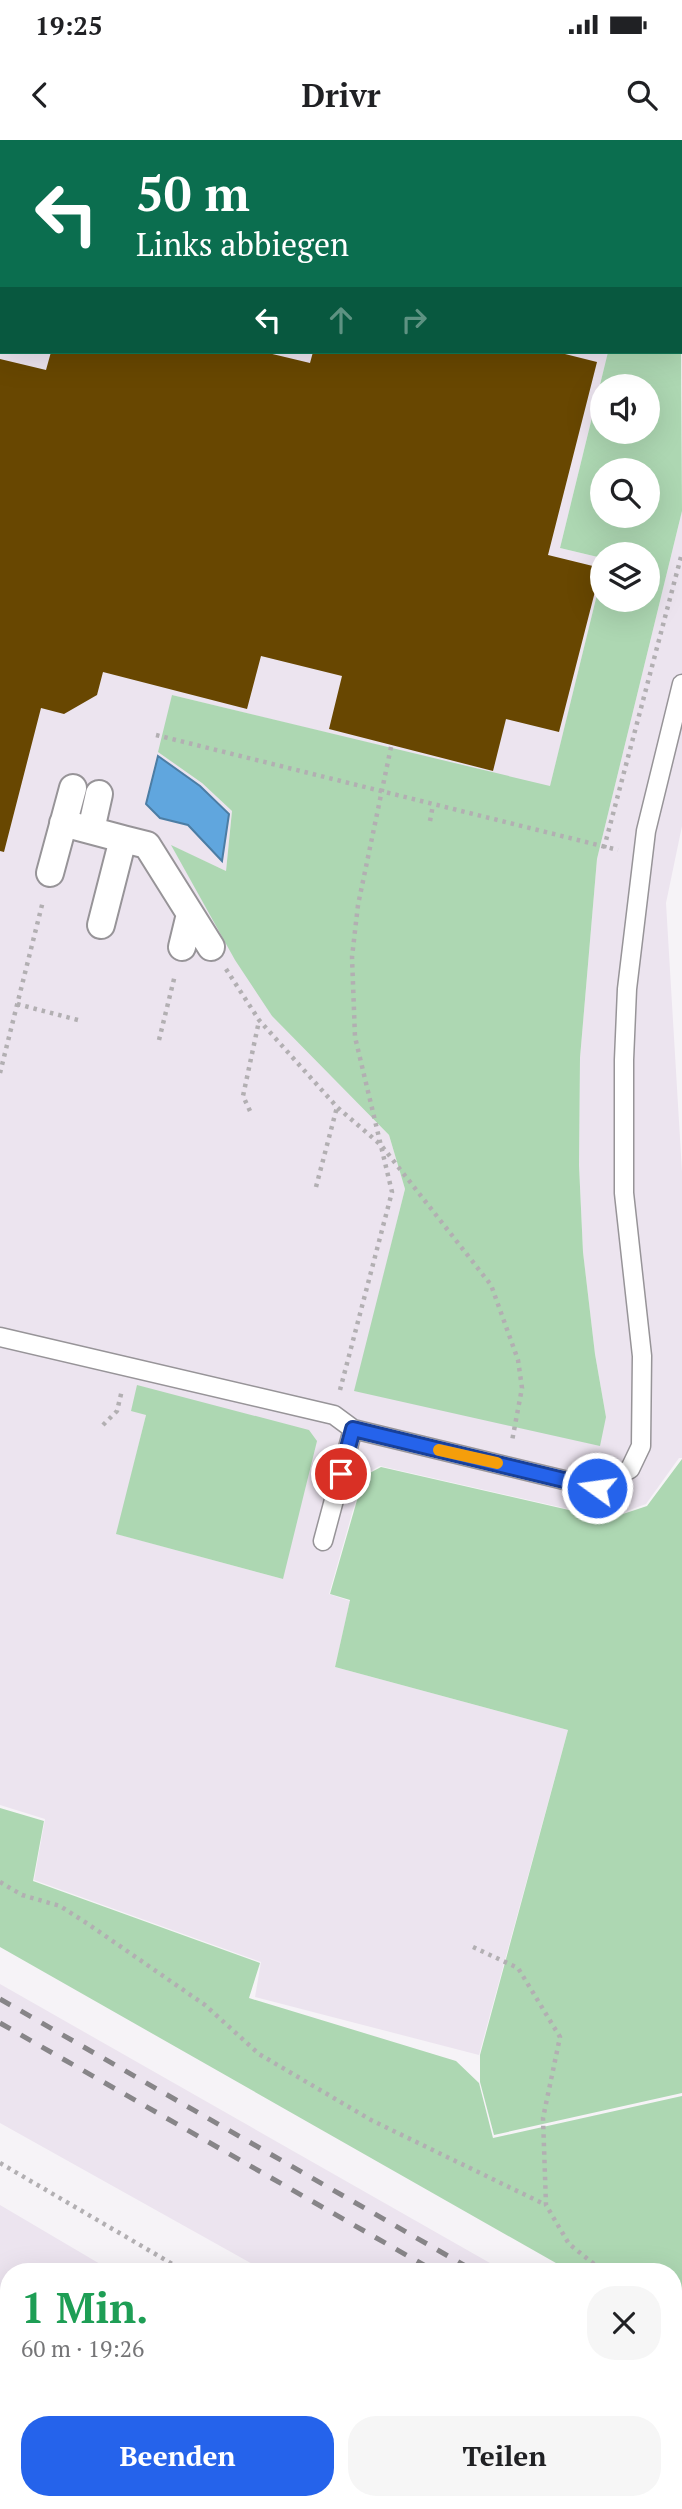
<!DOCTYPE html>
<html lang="de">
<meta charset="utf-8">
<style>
:root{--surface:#fff;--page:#f6f6f6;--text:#202124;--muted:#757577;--accent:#2563eb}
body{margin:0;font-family:"PT Serif",serif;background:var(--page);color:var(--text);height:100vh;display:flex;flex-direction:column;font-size:26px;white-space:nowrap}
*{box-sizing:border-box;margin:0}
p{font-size:23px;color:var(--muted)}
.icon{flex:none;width:38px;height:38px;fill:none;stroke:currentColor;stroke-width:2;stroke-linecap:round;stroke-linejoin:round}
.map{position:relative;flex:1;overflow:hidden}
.sheet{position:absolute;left:0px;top:2123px;width:682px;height:247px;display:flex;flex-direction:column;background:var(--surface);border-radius:28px 28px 0 0;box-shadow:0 7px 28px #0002}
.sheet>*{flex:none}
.hud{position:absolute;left:0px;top:0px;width:682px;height:214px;box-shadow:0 7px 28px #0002;background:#0b6e4f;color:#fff;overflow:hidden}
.controls{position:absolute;left:590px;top:234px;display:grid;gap:14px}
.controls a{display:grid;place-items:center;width:70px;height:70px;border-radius:50%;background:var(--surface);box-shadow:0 7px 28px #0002;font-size:35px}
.pin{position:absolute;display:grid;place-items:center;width:60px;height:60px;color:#fff;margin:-30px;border:4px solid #fff;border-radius:50%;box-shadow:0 2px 7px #0007}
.me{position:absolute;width:77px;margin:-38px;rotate:284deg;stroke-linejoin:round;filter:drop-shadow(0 0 5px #0008)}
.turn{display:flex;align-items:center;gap:24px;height:147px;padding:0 21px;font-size:32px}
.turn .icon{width:91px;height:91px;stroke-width:2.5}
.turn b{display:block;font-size:49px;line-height:60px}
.lanes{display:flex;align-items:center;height:66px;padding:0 21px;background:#0003;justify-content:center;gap:35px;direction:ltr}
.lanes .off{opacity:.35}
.round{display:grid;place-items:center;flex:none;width:74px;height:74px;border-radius:28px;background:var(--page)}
.summary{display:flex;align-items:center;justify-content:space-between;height:119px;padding:0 21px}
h1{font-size:42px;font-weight:800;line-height:52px;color:#1e9e55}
.cta{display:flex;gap:14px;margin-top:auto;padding:14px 21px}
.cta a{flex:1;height:80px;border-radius:28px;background:var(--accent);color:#fff;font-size:28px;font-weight:800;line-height:80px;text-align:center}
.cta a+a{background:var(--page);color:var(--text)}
.status{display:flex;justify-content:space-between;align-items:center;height:49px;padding:0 35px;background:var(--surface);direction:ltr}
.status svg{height:19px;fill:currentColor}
header{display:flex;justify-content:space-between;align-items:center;height:91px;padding:0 21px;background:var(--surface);font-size:32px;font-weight:800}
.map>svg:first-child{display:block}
.built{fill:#ece4ef;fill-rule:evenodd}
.green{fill:#add7b2;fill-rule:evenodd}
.water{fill:#60a6de;stroke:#4c7da4;stroke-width:2}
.building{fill:#684701}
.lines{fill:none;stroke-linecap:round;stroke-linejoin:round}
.service-casing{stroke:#979498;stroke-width:21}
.pedestrian-casing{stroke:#979498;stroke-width:30}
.minor-casing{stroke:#979498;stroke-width:38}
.path{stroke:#b2afb2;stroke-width:4.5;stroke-dasharray:3.5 5;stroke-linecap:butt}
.service{stroke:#fff;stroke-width:18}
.pedestrian{stroke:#fff;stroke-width:26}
.minor{stroke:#fff;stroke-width:35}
.rail{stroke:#878588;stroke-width:5;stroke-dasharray:12 12;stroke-linecap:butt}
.route-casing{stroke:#184099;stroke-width:18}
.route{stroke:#2563eb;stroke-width:12}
.slow{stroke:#f59e0b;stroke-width:12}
</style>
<div class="status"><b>19:25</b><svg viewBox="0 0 49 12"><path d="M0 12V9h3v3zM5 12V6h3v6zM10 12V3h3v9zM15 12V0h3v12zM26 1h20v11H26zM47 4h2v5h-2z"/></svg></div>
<header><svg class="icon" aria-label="back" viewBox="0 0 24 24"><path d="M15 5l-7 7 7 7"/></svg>Drivr<svg class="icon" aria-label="search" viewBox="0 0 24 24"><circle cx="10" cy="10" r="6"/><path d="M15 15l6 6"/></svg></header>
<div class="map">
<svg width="682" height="2369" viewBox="0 0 682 2369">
<rect width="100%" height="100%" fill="#f6f3f7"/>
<!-- built -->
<path class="built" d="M0,0l50,2h-48v210h606l-48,196 42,10v16l-52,213 -378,-92 30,88 30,28 -6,60 -54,-25 100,170 117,119 16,54 -50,202 251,26 -11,-63 -12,-102 -4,-87 1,-107 17,-199 85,-348v315l-16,77 16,269v286h-3l-33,46 -38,14 -228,-52 -17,9 -34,119 21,7 -15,66 233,63 -89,325 -224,-58 6,-35 -227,-82 11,-61 -45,-14zM229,674l-7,46h-1l-33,-35zM146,1275l137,164 -166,-45z
M0,1844l504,287h-239l-265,-148z
M0,2065l112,66 -103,1v229h487l15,8h-511z
M674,2229l8,4v132l-8,-5z"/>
<!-- green -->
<path class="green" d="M681,203l1,168 -85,348 -17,199 -1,107 4,87 12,102 11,63 -6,29 -246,-55 51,-202 -16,-54 -117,-119 -37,-56 -64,-115 55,26 6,-60 -30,-28 -44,-31 14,-57 378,91 52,-212v26h46v-45h-46v3l-42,-10 48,-196h73zM602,247h46v45h-46zM602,331h46v45h-46z
M137,1245l172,45 8,11 -34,138 -167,-45 30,-119 -15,-4z
M682,1319v634l-188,42 -14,-53v-27l88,-325 -233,-63 15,-67 -20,-6 34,-118 17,-9 227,52 39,-13z
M0,1668l44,13 -11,60 227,82 -11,35 207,63 23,22 14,55 189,-42v217l-8,-5v-36l-104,-1 -570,-324z
M590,2361h56l15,8h-95z"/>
<!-- water -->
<path class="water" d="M158,616l42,30 29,28 -7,47 -34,-36 -28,-7 -14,-14z"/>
<!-- building -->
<path class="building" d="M51,212h213l46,11 3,-11h244l40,10 -49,193 53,13 -42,164 -53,-13 -13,52 -164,-42 13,-53 -81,-20 -14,53 -144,-37 -6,23 -33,19 -23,-6 -37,144 -4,-1v-492l46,11z
M158,2361h113l13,8h-131z"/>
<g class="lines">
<!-- service casing -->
<g class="service-casing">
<path id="service" d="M617,2v-2
M681,119l1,1
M0,1197l334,78 19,14
M323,1401l30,-112 244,59 33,-19 11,-23 1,-90 -18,-163v-133l3,-71 19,-158 36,-147"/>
</g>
<!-- pedestrian casing -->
<g class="pedestrian-casing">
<path id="pedestrian" d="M63,683l60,16 -22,86
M91,690l8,-36
M123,699l24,6 64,102
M50,733l23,-85
M182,807l8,-33"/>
</g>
<!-- minor casing -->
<g class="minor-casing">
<path id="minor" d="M180,0l7,2
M681,80h1
M528,2369l5,-8"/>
</g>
<!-- path -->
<path class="path" d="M676,0l2,2
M681,4l1,2
M681,152l1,-3
M681,173l1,3
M156,595l462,115
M430,681l3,-16
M604,708l78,-295
M226,829l33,51 78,87 44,38 110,140 27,75 4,28 -10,53
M17,864l61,16
M159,900l16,-65
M0,933l43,-172
M250,971l-7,-15 16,-75
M316,1047l21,-80
M340,1250l52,-198 -37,-155 -3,-80 6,-52 33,-158
M103,1285l14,-14 5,-21
M0,1742l22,13 38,11 28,18 117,81 54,49 112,66 175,85
M473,1807l45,21 42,69 -17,81 3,87 23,39 35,28
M0,2023l186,109
M674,2219l8,-2"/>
<!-- service -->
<use href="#service" class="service"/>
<!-- pedestrian -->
<use href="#pedestrian" class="pedestrian"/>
<!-- minor -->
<use href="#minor" class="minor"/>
<!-- rail -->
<path class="rail" d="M0,1859l476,273
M0,1883l436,249
M674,2245l8,5
M674,2267l8,5"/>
</g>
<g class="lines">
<!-- route casing -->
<g class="route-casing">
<path id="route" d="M341,1334l12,-45 244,59"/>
</g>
<!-- route -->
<use href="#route" class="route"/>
<!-- slow -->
<path class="slow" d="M439,1310l58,13"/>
</g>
</svg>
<div class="controls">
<a><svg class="icon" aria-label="sound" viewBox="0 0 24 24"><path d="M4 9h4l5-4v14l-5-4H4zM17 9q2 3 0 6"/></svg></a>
<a><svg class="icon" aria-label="search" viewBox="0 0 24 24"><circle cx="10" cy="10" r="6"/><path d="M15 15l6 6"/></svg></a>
<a><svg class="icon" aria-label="layers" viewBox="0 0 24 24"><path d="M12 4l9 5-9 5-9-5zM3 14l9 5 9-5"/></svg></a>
</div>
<div class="pin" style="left:341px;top:1334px;background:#d93025"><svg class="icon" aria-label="arrive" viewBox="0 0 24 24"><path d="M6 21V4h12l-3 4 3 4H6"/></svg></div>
<svg class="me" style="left:597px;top:1348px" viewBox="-20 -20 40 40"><circle r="17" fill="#2563eb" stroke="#fff" stroke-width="3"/><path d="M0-11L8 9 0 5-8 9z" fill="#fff"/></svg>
<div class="hud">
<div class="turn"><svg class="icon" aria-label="left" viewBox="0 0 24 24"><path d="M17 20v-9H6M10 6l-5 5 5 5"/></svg><div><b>50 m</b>Links abbiegen</div></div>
<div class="lanes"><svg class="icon" aria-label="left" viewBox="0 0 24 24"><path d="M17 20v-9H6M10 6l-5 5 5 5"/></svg><svg class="icon off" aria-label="ahead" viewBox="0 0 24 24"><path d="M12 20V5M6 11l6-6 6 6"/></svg><svg class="icon off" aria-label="right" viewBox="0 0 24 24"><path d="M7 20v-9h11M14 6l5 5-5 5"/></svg></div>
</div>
<section class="sheet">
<div class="summary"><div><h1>1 Min.</h1><p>60 m · 19:26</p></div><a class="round"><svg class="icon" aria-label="close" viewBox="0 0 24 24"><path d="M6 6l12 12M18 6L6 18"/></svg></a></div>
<div class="cta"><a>Beenden</a><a>Teilen</a></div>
</section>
</div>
